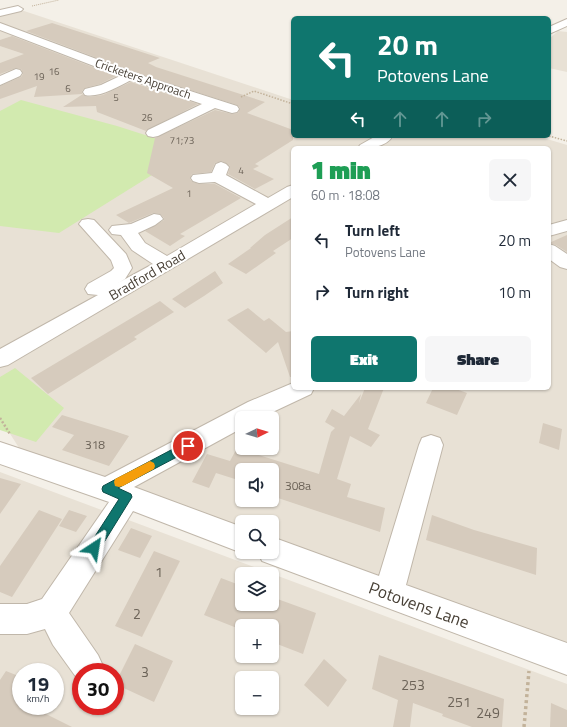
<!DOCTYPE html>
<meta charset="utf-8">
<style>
:root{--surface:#fff;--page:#f6f6f7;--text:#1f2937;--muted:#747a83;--accent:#0f766e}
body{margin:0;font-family:"Titillium Web",sans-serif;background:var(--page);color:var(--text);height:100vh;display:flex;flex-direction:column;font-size:15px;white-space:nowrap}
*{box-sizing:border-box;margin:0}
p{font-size:13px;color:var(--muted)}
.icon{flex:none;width:22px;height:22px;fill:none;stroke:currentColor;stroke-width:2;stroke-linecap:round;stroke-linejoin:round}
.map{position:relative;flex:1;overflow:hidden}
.drawer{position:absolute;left:291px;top:146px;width:260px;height:244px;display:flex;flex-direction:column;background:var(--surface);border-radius:6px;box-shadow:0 1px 3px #0004}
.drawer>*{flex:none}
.banner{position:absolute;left:291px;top:16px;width:260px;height:122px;border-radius:6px;box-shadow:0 1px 3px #0004;background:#0f766e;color:#fff;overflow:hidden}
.needle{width:26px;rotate:85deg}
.tools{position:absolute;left:235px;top:411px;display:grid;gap:8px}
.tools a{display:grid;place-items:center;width:44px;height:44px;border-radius:6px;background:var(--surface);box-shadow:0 1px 3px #0004;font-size:20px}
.speed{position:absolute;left:12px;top:663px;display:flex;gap:8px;font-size:20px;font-weight:700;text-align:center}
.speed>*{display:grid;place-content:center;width:52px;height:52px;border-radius:50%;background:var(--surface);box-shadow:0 1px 3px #0004;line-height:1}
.speed small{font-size:10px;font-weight:400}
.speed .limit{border:6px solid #d22;background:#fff;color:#111}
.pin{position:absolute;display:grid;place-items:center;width:34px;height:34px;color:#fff;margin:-17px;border:2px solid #fff;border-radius:50%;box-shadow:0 1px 4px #0007}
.me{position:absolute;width:44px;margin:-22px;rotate:33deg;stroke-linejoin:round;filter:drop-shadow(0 0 3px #0008)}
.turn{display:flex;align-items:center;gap:14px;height:84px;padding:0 20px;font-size:18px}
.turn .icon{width:52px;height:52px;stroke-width:2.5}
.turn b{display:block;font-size:28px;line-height:34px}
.lanes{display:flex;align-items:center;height:38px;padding:0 20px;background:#0003;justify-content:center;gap:20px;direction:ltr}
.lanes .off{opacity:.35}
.round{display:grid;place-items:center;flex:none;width:42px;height:42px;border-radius:6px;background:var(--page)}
.summary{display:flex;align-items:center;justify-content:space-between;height:68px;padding:0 20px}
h1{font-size:24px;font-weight:800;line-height:30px;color:#1e9e55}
.button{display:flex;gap:8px;margin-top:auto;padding:8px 20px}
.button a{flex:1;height:46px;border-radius:6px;background:var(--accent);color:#fff;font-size:16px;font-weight:800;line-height:46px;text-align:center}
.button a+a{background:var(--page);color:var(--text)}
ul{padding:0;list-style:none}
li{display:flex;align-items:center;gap:12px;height:52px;padding:0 20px}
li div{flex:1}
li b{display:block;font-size:15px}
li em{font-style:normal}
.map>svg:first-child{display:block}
.residential{fill:#e8e1d5;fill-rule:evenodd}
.green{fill:#d2eaaf}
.building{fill:#d6cbbd}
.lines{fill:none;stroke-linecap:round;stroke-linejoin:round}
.minor-casing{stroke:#c0b7aa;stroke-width:2}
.path-far3{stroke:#c2b29a;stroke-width:1;stroke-dasharray:1 1;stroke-linecap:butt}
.path-far2{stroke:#c2b29a;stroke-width:1.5;stroke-dasharray:1.5 1.5;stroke-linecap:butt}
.path-far1{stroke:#c2b29a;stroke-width:2.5;stroke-dasharray:2 2;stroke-linecap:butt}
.path{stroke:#c2b29a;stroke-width:3.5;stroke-dasharray:3 3;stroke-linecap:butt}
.minor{fill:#fff;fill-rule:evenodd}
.route{fill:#0f766e;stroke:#0a4d48}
.slow{fill:#f59e0b}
.labels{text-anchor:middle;stroke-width:4;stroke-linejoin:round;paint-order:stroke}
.far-number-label{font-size:10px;fill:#6c6358}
.far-street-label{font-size:12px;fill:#484036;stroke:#fff}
.number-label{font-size:12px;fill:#6c6358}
.street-label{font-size:14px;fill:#484036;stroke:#fff}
.near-number-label{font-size:14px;fill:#6c6358}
.near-street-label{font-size:17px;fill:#484036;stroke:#fff}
</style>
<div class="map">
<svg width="567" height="727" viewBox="0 0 567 727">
<rect width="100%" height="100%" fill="#f4f0e8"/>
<!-- residential -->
<path class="residential" d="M18,9l275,91v36h93l-21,12h-72v240h256v-240h-172l20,-12h140l30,9v514l-295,-108v-29h-30v18l-214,-78 -28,-44v-405zM242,418h30v30h-30zM242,470h30v30h-30z
M558,31l9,1v40l-18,-4v-29z
M0,472l567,212v43h-567zM242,574h30v30h-30zM242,626h30v30h-30zM21,672h34v34h-34zM81,672h34v34h-34zM242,678h30v30h-30z"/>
<!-- green -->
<path class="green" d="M21,100l96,26 75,24 -133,83 -59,-7v-115z
M15,368l49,40 -28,34 -36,-12v-53z"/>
<!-- building -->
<path class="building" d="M52,23l108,35 -12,5 8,4 109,35 -18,11 46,17v10l-38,24 4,2 -6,3 21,10 -19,10 -27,-15 2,-8 -8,-5 -7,2 -4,9 -19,2 -2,5 3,3 6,2h16l26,14 -61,36 5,2 -15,10 -25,-15 19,-11v-2l-4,-4 -7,-1 -24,10 -13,-8 57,-27 -26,-15 8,-35 60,-28 17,4 6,-1 2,-5 -3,-3 -103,-33 -108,-41z
M12,36l104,40 -16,8 -15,4 -3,3v3l-48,3 3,-11 -37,13v-13l21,-9 2,-3 -2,-5 -5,-1 -16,6v-11l24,-9 -24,-8v-6z
M131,82l67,22 -52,27 -49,-19 -1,-6 -33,1 20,-13 2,2 5,1 13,-2z
M293,217v21l-20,13 3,2 -30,21 -18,-10 23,-16h-1l15,-13z
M567,235v17l-11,-7 -7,-2z
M215,271l8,12 -19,13 -19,12 -13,-9z
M160,301l14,11 -40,25 3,2 -89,55 -17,-16z
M248,308l16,13 5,-3 17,14 7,-1v46h-3l-12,-35 -12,11 -39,-33z
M365,388h19l-16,41 12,6 -9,12 -21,-11 -13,43 14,5 -4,13 38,11 -5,24 -108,-36v-26h-30l-4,10 -22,-7 -7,15 -17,-6 15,-28 23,7 7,-13 82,26 12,-42 4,-4 -10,-6 7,-13 12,7 17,-22 -2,9z
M433,388h20l14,5 -10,22 -31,-12z
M62,415l52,16 15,5 -20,30 -47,-16 12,-15 -22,-8z
M543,423l19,6 -3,21 -20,-7z
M0,478l21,6 -21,30z
M39,510l23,9 -50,78 -12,-5v-26z
M69,510l18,6 -11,16 -17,-6z
M432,515l42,15 63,18 -1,27 -110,-35z
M131,528l21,8 -12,22 -22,-8z
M154,551l26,10 -38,76 -27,-11z
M221,578l21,8v18h30v-7l44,16 -13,41 -31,-12v-16h-30v4l-38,-15z
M135,644l38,17 -19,41 -39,-18z
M379,655l125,44 -2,28h-30l-30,-11 1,-2 -30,-11 -3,24h-17l5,-27 -26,-11z
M324,659l23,21 -19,27 -24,-22z
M6,671l15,6v29h9l42,21h-72v-47z
M551,703l16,7v17h-17z"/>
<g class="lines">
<!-- minor casing -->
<g class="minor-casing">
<path id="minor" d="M18,6l5,3 -2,2 -21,5v-6z
M567,19v7l-18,8v-7z
M0,23l134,50 103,33 2,3 -2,3 -5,1 -17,-5 -57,28 -5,1 -5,-1 -2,-3 2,-3 54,-26 -71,-24c-13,7 -32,18 -46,15l-2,-3 2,-3 16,-4 19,-9 -120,-46z
M16,69l4,1 2,3 -2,3 -20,9v-9z
M376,136h17c-8,12 -23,12 -35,12l2,-3z
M221,162l5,2 3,3 -3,8 42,23 19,-11 6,-2v12l-285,168 -8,2v-18l98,-54 -10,-1 -3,-5 3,-5 23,-13 3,-3 -3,-8 -32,-36 3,-4 6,-1 6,1 32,34 6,14 -7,11 -7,4 35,-19 -21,-14 -11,-15 -9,-1 -3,-4 3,-4 19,-2 23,-10 6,1 3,4 -8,6 -17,8 7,10 22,13 89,-52 -41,-22 -16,1 -6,-2 -2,-3 2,-3 19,-2 4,-9z
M567,220v11l-18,5v-11z
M549,244l6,2 12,8v15l-7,-2 -11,-8z
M293,383v5h21l-3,6 -51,24h-18v10l-108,59 108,40v25h3l-3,1 -109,-42 -64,102 29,42 5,11 -2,6h-20v8l-5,-3 -23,-32 -8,-16 -18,5h-27v-30h27l15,-5 67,-97 -109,-38v-22l105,35 143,-75z
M431,435l9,3 3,7 -37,140 161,58v32l-305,-114 -4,-9h14v-15l107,39 40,-131 3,-7z"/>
</g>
<!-- path-far3 -->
<path class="path-far3" d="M32,6l27,-6"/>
<!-- path-far2 -->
<path class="path-far2" d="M241,97l13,-6 39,13
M549,136l18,5"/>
<!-- path-far1 -->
<path class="path-far1" d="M0,418l10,16"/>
<!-- path -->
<path class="path" d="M524,727l5,-56"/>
<!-- minor -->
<use href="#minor" class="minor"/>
</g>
<!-- route -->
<path class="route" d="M188,441l4,2 1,3 -1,3 -74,39 13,6 1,3 -34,55 -4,2 -4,-2 -2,-4 2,-4 29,-45 -16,-7 -1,-3 1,-3z"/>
<!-- slow -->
<path class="slow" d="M150,461l4,2 1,3 -1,3 -31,17 -4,1 -4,-1 -1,-4 1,-3z"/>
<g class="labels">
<!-- far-number labels -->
<g class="far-number-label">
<text x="54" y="75">16</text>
<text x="39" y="80">19</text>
<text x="68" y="92">6</text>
<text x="116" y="101">5</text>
<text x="147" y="121">26</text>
<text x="182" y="144">71;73</text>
<text x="241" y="174">4</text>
<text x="189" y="197">1</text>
</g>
<!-- far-street labels -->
<g class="far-street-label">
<text transform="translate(143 79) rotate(19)" y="4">Cricketers Approach</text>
</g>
<!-- number labels -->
<g class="number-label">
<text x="95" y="449">318</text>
<text x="298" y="490">308a</text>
</g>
<!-- street labels -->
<g class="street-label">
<text transform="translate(147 275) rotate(-30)" y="5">Bradford Road</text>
</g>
<!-- near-number labels -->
<g class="near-number-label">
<text x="159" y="577">1</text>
<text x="137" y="619">2</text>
<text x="145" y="677">3</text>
<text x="413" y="690">253</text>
<text x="459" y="707">251</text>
<text x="488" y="718">249</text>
</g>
<!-- near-street labels -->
<g class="near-street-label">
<text transform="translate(419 605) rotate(20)" y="6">Potovens Lane</text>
</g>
</g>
</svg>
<div class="tools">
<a><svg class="needle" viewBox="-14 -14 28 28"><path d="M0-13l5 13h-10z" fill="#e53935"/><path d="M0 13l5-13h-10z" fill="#747a83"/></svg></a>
<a><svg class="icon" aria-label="sound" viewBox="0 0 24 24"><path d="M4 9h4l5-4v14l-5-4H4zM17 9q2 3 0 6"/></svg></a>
<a><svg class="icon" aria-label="search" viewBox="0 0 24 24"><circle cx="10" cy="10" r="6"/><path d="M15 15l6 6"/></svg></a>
<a><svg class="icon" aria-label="layers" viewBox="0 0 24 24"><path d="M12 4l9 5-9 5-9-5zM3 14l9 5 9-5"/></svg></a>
<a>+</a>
<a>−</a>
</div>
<div class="speed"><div>19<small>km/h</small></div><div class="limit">30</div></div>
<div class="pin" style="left:188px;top:446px;background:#d93025"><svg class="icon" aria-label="arrive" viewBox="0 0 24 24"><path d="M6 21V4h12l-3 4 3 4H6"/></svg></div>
<svg class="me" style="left:94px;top:548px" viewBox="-20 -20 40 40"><path d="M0-17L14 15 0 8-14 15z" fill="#0f766e" stroke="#fff" stroke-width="4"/></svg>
<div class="banner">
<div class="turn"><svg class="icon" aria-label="left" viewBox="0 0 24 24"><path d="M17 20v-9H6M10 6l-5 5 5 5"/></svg><div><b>20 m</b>Potovens Lane</div></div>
<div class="lanes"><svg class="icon" aria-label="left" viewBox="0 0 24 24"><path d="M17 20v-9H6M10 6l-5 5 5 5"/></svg><svg class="icon off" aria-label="ahead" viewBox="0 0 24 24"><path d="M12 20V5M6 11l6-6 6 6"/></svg><svg class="icon off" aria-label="ahead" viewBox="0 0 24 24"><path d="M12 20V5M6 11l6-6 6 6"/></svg><svg class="icon off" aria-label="right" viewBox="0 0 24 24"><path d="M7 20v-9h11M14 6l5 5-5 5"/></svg></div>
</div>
<section class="drawer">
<div class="summary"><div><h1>1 min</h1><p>60 m · 18:08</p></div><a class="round"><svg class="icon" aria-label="close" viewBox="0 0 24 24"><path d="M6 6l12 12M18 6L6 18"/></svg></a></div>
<ul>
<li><svg class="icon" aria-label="left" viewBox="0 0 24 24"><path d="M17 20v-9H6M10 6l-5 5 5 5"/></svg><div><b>Turn left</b><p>Potovens Lane</p></div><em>20 m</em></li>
<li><svg class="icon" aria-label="right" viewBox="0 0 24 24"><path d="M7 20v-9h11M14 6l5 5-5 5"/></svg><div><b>Turn right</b></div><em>10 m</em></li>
</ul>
<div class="button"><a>Exit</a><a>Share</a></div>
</section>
</div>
